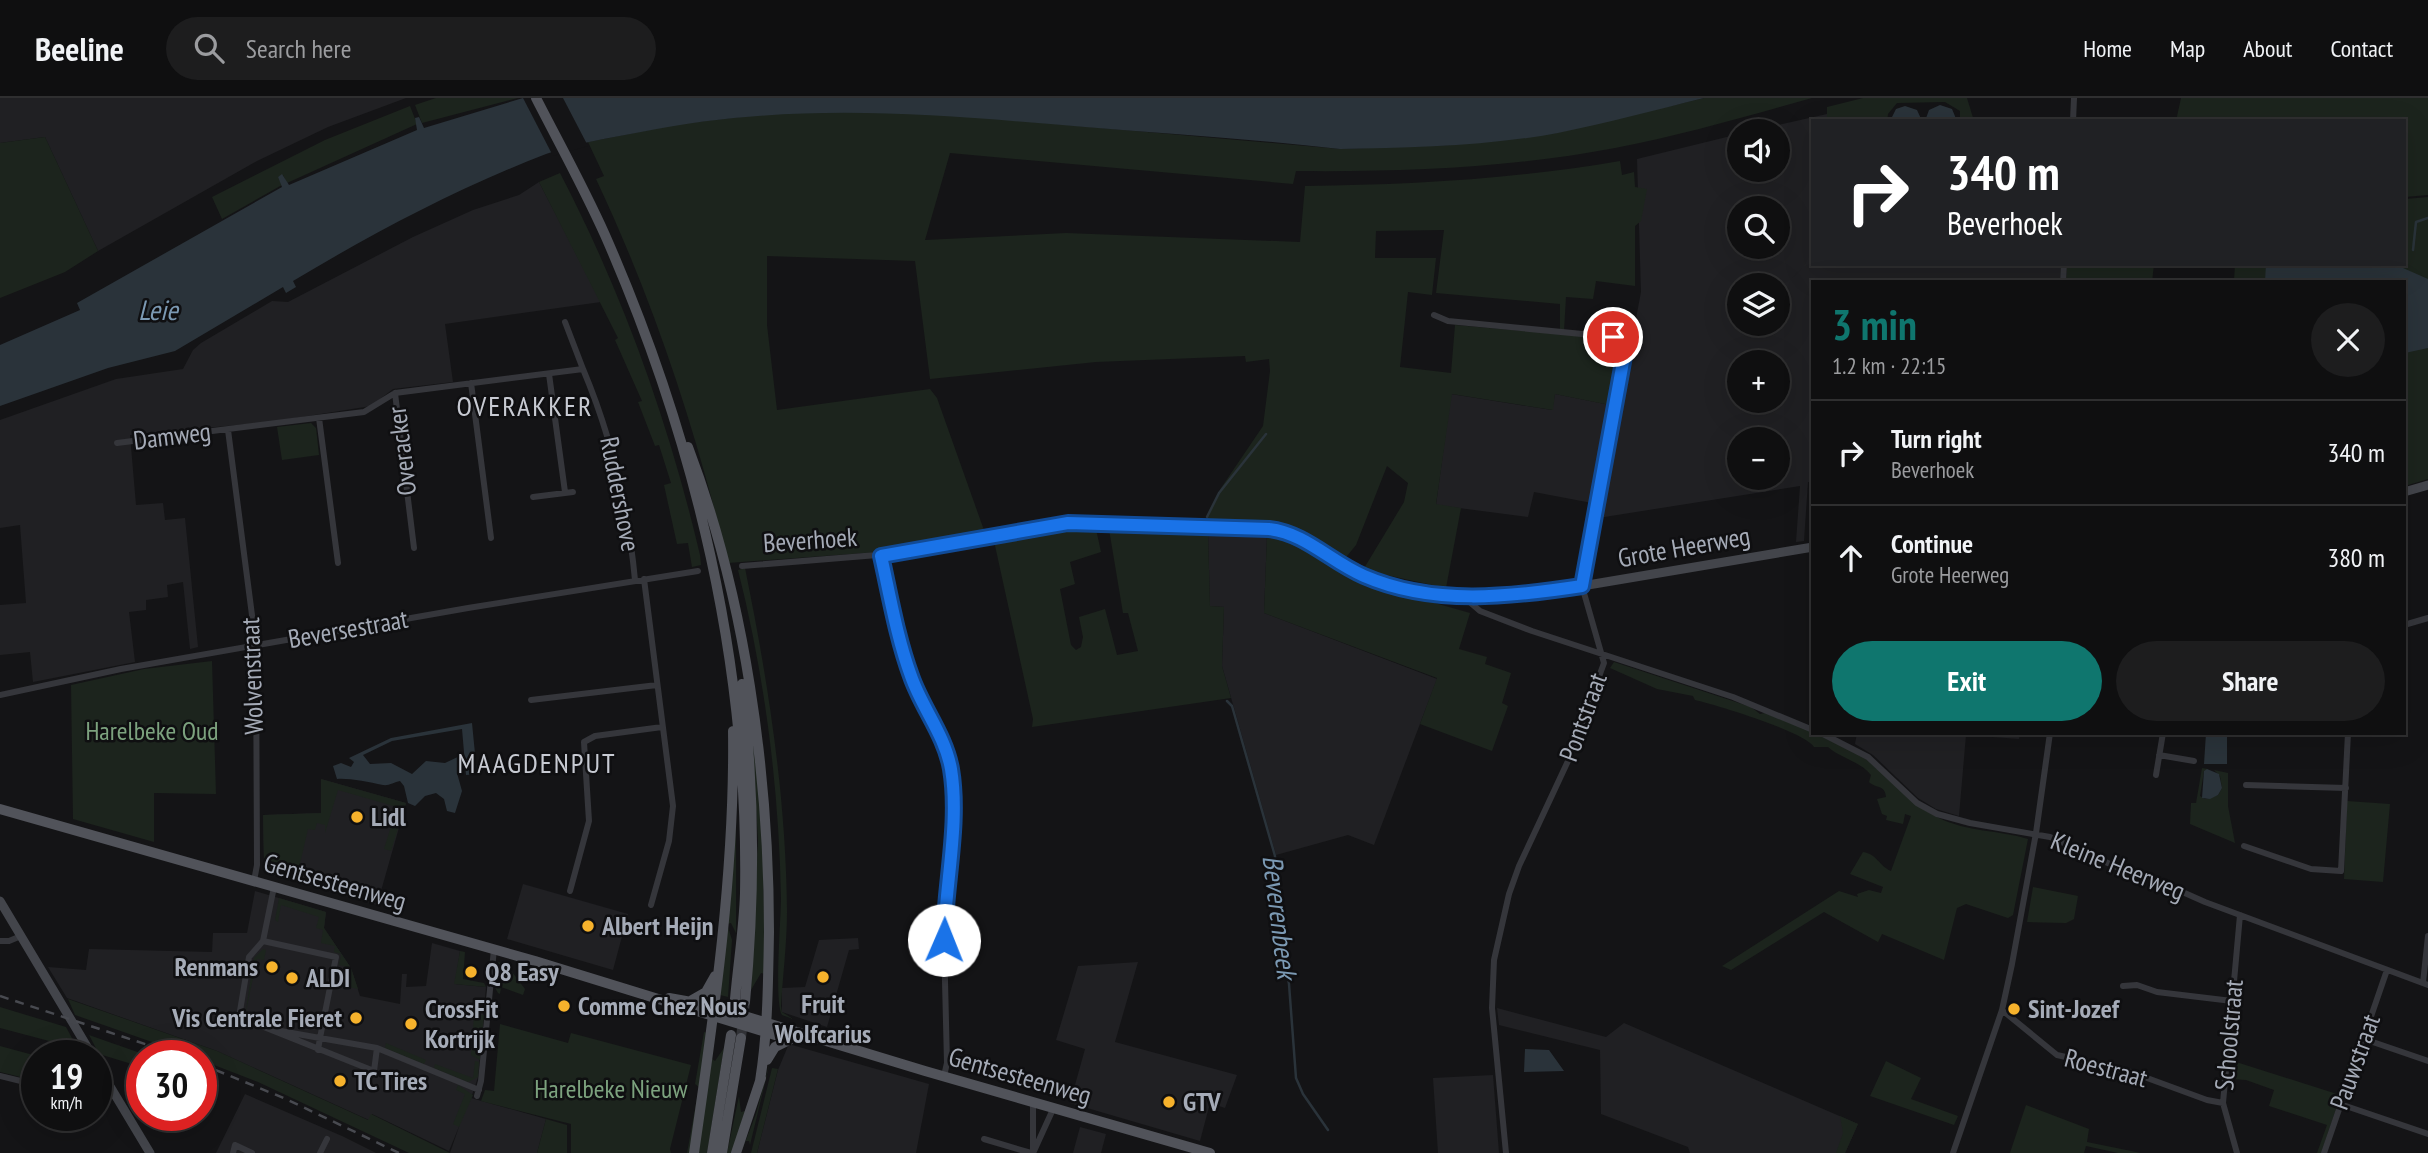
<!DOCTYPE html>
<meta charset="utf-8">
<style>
:root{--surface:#0f0f10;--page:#1d1d1e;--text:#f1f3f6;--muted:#9b9c9f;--line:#2f2f30;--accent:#0f766e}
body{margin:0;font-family:"PT Sans Narrow",sans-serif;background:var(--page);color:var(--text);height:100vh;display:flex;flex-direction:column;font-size:26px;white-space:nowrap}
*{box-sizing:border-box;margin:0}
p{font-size:23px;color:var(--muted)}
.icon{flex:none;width:38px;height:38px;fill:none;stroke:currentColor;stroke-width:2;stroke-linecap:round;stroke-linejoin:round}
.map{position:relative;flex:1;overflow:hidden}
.side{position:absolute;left:1811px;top:182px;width:595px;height:455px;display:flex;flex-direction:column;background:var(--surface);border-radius:0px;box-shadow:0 7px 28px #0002,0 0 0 2px var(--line)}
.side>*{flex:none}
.guide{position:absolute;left:1811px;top:21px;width:595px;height:147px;border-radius:0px;box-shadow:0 7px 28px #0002,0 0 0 2px var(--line);background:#202124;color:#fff;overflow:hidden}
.tools{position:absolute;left:1727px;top:21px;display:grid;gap:14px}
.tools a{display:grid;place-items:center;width:63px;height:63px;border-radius:50%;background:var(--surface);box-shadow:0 7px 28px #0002,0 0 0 2px var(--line);font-size:35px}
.speed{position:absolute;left:21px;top:942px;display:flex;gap:14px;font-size:35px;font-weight:700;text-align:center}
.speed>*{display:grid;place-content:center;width:91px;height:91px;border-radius:50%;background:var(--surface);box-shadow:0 7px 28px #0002,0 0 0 2px var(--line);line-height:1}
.speed small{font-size:18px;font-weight:400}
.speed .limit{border:10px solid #d22;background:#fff;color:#111}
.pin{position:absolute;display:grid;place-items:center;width:60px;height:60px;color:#fff;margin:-30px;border:4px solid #fff;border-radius:50%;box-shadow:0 2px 7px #0007}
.me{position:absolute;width:77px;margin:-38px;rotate:1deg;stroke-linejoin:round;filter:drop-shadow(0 0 5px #0008)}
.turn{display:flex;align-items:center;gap:24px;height:147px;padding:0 21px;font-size:32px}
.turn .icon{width:91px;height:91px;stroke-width:2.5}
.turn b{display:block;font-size:49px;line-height:60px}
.round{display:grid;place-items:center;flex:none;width:74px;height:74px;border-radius:37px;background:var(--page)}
.head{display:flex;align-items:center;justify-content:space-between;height:119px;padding:0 21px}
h1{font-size:42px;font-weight:700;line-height:52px;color:var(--accent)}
.cta{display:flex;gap:14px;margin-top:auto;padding:14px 21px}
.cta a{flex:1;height:80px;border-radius:42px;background:var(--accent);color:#fff;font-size:28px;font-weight:700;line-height:80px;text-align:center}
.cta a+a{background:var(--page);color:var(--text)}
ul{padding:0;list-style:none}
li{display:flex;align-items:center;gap:21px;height:105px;padding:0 21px;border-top:2px solid var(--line)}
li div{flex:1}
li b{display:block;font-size:26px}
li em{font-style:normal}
header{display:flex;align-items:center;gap:42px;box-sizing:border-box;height:98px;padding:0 35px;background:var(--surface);border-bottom:2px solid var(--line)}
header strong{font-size:33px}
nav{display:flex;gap:38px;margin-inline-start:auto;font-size:24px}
.search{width:490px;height:63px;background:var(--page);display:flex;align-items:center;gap:18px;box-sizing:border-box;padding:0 24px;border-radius:38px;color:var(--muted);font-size:26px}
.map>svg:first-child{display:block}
.built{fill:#202023;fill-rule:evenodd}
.green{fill:#1c241d}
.water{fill:#2a333a}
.pier{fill:#141416}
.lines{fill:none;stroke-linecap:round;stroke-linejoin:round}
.stream{stroke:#2a333a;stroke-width:2.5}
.primary-tunnel{stroke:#313236;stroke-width:10;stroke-dasharray:10 5;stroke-linecap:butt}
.street{stroke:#35363b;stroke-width:6}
.secondary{stroke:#43454b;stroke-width:9}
.primary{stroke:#51535a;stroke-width:10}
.rail{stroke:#484a50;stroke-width:2.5;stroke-dasharray:9 7;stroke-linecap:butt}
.route-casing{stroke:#114b97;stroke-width:18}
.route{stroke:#1a73e8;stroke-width:12}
.poi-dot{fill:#f6b22c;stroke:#0f0f11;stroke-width:2.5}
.labels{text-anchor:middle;stroke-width:5;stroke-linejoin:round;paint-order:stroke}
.street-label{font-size:26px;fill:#a5abb7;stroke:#0f0f11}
.park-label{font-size:26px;fill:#7ca27e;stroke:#0f0f11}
.poi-label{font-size:26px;font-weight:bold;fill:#a5abb7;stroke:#0f0f11;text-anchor:start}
.water-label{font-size:28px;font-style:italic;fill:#7b99b3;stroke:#0f0f11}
.neighbourhood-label{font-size:28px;letter-spacing:2px;fill:#c7cad2;stroke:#0f0f11}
</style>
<header>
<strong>Beeline</strong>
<div class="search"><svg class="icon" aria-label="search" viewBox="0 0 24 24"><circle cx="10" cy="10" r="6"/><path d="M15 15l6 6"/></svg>Search here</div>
<nav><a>Home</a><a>Map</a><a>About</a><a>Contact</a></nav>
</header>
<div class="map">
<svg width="2428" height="1055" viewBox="0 0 2428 1055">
<rect width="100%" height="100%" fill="#141416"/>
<!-- built -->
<path class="built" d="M0,0h406l-78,29 -71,34 -159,90 -53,-114 -45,6z
M1827,16v7h-14v143h248l-1,18h-247v200h-5l-4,59 -8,1 4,-56 -202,32 43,-226 -4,-133 102,-25 1,36h38v-39h-26zM1740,110h38v39h-38zM1740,187h38v39h-38zM1740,264h38v39h-38zM1740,341h38v39h-38z
M539,84l62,120 -156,22 8,58 -60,7 -22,17 -101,16 -140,13 6,70 27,-2 2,17 20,-2 13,129 -8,2 -7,-67 -16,3 1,12 -22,3v10l-17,2 6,50 -102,20 -3,-30 -30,3v-50l26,-2 -6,-78 -20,3v-108l116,-41 67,-10 10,-19 8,-7 71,-42 16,1 125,-65 60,-27 46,-15z
M1451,296l101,16 3,-16 55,11 -18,98 -58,-11 -6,25 -92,-12z
M1208,434l59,4 -3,77 173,66 -63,166 -26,-10 -72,20 -54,-189 2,-59 -14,-1z
M1857,635h163l-1,6 -53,-4 -7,81 -23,-7 -18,-11 -45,-43 -18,-11z
M321,681l85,24 -29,102 -107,-31 -6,-10 -1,-49 58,-2z
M523,786l105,30 -15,56 -106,-31z
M255,793l71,21 -2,16 27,40 9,28 40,8 2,-30h5l-1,13 20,-1 6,-43 28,8 -5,33 31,3 -8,90 -7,21 75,21 -9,34h-87l10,-29 -11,27 -77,-37 -3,6 -152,-69 -150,-53 -19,-31 38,3 3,-21 123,3 1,-19h34z
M858,840l1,11 -10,1 -22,77 -45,-15v-24l23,-1 14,-47z
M1138,864l-23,80 122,33 -12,33 -15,-5 -10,38 -130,-38 15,-54 -29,-9 22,-74z
M1497,910l109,29 18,-14 234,101 -13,29h-155l-2,-6 -87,-33 -1,-64 -101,-25z
M792,947l137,39 -13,69h-159l21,-83 10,-24z
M1493,977l6,78h-61l-5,-75z
M245,996l97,42 34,17h-160z
M1080,1029l26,7 -5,19h-28z"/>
<!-- green -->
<path class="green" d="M436,0h82l-96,25 -7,-18z
M1704,0h108c-65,18 -130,37 -197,50 -105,20 -212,24 -319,23l-3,13 -343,-31 -25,87 141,-7 234,9 5,-56c106,-1 210,-7 315,-25l2,14 12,-3 1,15 12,2 -6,32 -6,5v60l-39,-5 -3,18 -27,-2 -2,34 -4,-1v-26l-124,-11 8,-63 -68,1 -1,27h61l-4,37 -24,-3 -8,75 51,6 4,-48 158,14 10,10 -13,56 -55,-11 -2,16 -101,-16 -16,110 25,4 -15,80 -83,-18 41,-68 4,-19 -21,-17 -31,79 -13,16 -43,-28 -24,-8 -71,-2 16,-35 42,-62 7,-55 -1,-12 -23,3 -1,-6 -149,6 -166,17 -15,-118 -148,-5v69l10,85 153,-21 7,9 48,135 -107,19 -150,11c-32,-133 -74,-261 -132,-384l8,-3 -16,-34 91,-18 78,-9 79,-4 94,2 410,36 112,-4 104,-12z
M1863,0h104l7,23h-14v-10l-15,-9 -48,1 -9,11 -1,7h-60v-14z
M2181,0h247v97l-23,2 -1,-76h-228z
M410,8l7,18 -130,59 -4,-8 -5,2 4,8 -60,34 -10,-22 113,-57z
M45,39l53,114 -33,21 -65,26v-155z
M560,75c63,121 109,250 140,382l1,10 -9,2 -4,-24 -11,1 -13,-59 7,-2 -12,-38 -4,1 -17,-44 4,-1 -27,-61 3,-2 -79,-156z
M2428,99v282l-23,7 -1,-204h-170l1,-18h169l1,-65z
M2067,166h87l-2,18h-86z
M311,325l5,5 3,27 -37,5 -5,-33z
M1092,429l4,2 5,23 -31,10 5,22 -15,5 11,56 5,5 5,-3 2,-10 -4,-20 26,-8 12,46 21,-4 -10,-38h-5l-14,-84 99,3 2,74 14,1 -2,59 9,32 -199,29 1,-8 -39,-178 40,-9z
M1267,438l25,5 73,42 105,30 -11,36 28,8 -2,7 26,9 -9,30 6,3 -16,45 -72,-27 17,-46 -173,-65z
M745,470c23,113 41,227 42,343 0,31 -4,63 -6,95l1,6 11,7 -11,-4c-8,-13 -1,-95 -1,-117 -2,-110 -16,-221 -43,-328z
M212,563l4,133 -62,-1v49l-81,-23 -2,-134 73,-16z
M1614,564l137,45 9,7 5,-1c33,14 80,29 108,51 25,19 36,40 66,54 28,14 60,12 89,21l-15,76 -5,3 -42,-14 -9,4 -13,52 -62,-26 -4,8 -54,-30 -93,58 -9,-4 117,-75 19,6 -1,-3 12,-4 12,3 2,-6 -33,-13 13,-22c14,2 16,14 28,19l20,-55 -6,-2 -2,10 -17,-4 1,-4 -5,-2 -5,-15 9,-2c-1,-13 -10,-8 -17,-15l2,-7c-11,-14 -31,-17 -43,-28h-14c-9,-15 -97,-42 -119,-47l-2,-4 -36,-7 -47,-21z
M751,624l11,81 3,171 -4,-1 -10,17 7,-150z
M2202,670l6,1 -4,2 -4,25 5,3 13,-4 4,-7 -2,-12 -6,-6 14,3v33l7,37 -45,-19 1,-21h5z
M321,681l85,24 -15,48 -7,-2 13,-42 -59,-17 -13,43v-8l-8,-2 -2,7 -7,-1 -12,52 -26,-7 -6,-10 -1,-49 58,-2z
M736,693v142l-5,-10 -4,1 5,16 -4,57 -8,-2z
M2347,703l43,3 -7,78 -39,-3z
M2033,789l45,9 -4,23 -8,4 -39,-1z
M279,800l47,14 -2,16 27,40 7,21 -9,-2 1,-5 -9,-2 3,-14 -5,-1 2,-11 -7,-2 1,-6 -14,-3 2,-13 -7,-2 3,-11 -38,-12 -3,17 -3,-2z
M263,851l3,1 -2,10 -7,-1 -12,57 9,-58z
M460,853l5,1 -2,27 21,4 2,4 -32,-3z
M498,864l8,2 19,25 -2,6 -22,-8 -1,7 -2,-1 -4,-7z
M68,901l149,52 151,69 3,-6 79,39h-41l-151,-71 -57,-22v-5h-12l-114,-40z
M0,909l66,20 7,13 -5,6 -68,-18z
M474,917h10l-4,45 -9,-5z
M500,926l68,19 3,-10 120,32 -21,84 1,4h-100v-29l-90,-23 4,-11 9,1z
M704,934l3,1 -16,120h-4l12,-66 -4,-3z
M89,937l57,20h-4v18l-7,-8 -36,-11z
M386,945l40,17 -2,4 -39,-16z
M0,948l37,10v25l-37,-9z
M724,950l-17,105h-10l15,-94 3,2z
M771,960l-21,87 -1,-4h-4l-4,12 15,-39z
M475,963l4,1 -1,15 -10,5 -34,-14 1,-4 38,14z
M1886,963l35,17 -10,21 47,17 -4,9 -84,-29z
M2233,963l104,33 12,-33 3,2 -31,90h-4l10,-28 -58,-19 5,-16 -28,-10 -14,-1z
M772,970l6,1 -21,84h-6z
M458,987l15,10 -14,32 -6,-3 12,-30 -9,-4z
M739,998l2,16 4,-1 -13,42h-5z
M2026,1007l63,24 -2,13 54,11h-23l-32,-7 -2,7h-74z
M1840,1018l18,8 -13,29h-9l7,-20z
M546,1021l21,6v28h-30z"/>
<!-- water -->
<path class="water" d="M523,0h1181c-49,12 -97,25 -146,35 -71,13 -146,15 -218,16 -85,-10 -170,-15 -255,-22 -155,-13 -289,-26 -444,5 -32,6 -65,11 -95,22 -88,34 -173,79 -253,127l3,6 -10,6 -3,-6 -108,64 -67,17 -108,38v-61l80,-35 -3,-7 205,-116 -4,-10 4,-3 7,11 128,-55 -2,-12 4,-1 5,11z
M1940,7l12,4 5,12h-32l4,-11z
M1905,8l12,4 5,11h-32l6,-12z
M2266,166h128l34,15v69l-23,5 -1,-71h-139z
M472,625l5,51 -11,1 -4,-46 -70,12 -29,14 7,9 21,-1 21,11 14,-13 19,2 17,-8 1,12 -6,6 5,18 -7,22 -8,-2 -3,-12 -8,-6 -11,3 -10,10 -7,-3 -4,-17 -4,-5c-6,1 -11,5 -17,4 -15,-3 -34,-7 -46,-6l-4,-13 8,-3 10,4 3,-5 -5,-4 42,-20z
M2206,635h21v31h-23z
M2207,671l12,5 3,14 -4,7 -8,4 -8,-1 2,-27z
M1525,951l24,1 15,21 -40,1z"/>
<!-- pier -->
<path class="pier" d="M523,0h40l25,48 -35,10z"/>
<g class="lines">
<!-- stream -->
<path class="stream" d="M2413,152l3,-28 12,-4
M1207,419l12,-24 47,-59
M1227,603l5,5 43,150 -1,37 15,91 7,94 7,16 25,36"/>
<!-- primary-tunnel -->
<path class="primary-tunnel" d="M741,940l4,-36"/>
<!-- street -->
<path class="street" d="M2073,23l1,-23
M2063,184l1,-18
M1434,217l14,6 165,16 9,4 3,7 -43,238 22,77 -36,98 -49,105 -10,28 -15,66 -2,48 14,145
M565,224l18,47
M549,276l16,118
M471,285l20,155
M395,295l188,-24c29,69 45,137 52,211
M319,320l19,145
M228,332l28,216 1,219 -3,16
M117,345l247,-31 31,-19 19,155
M533,399l40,-5
M881,458l29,119 34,70 8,28 3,28 -10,92 -1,47 3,123 -3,13
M742,468l184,-15 142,-28 139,5
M644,481l29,227 -4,35 -18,64
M1465,500l15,13 52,20 201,66 80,33
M2404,527l24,-7
M0,597l121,-26 347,-61 230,-37
M531,602l126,-15
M1821,635l47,24 49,46 20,11 33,9 80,14 80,36 12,1 63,28 223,83
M2159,657l35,6
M2156,677l7,-42
M2246,687l100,3
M2244,748l67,23 30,2 7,-138
M570,793l19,-70 -5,-79 11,-6 67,-9
M0,843h9l12,-5
M263,843l-14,16 -10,60 135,54 3,-23 -57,-10 16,-81 -73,-16 11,-54
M2423,885l5,-47
M2123,888l14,-1 20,7 75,9
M2002,912l55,45 71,16 79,29 16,3
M275,932l45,8 -2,12
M2364,941l64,22
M377,950l102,42
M0,978l37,9
M477,998l4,-15 13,-132
M96,999l17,-5
M2340,1006l88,30
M984,1041l47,14
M1034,1053l20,-44
M233,1055l2,-8 17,8
M320,1055l7,-14
M1033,1055v-52
M1953,1055l49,-143 10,-46 24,-131 14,-100
M2237,1055l-14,-50 17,-188
M2324,1055l63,-183"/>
<!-- secondary -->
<path class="secondary" d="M2404,394l24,-7
M1207,430l76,3 85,47 70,17 27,3 117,-12 231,-39
M0,803l92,154
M96,965l54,90"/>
<!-- primary -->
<path class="primary" d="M536,0c23,45 48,90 69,137 91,207 144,431 140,658 -1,35 -7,71 -10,106
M688,349c57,150 81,325 81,485 -1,50 -1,99 -9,149
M742,586c13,106 13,212 3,318
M0,711l535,152 240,74 44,3
M669,900l39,7 217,66 285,82
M692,902l14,-8 9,-16
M767,962l8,-13 16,-8
M694,1055c20,-139 41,-281 39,-422
M712,1055l19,-118
M722,1055l19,-115
M736,1055l25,-75"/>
<!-- rail -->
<path class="rail" d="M0,898l178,59
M201,966l85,35 113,54"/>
</g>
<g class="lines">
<!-- route casing -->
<g class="route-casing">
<path id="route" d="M944,842c1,-55 16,-117 7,-171 -6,-34 -29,-61 -40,-93 -14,-38 -21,-80 -30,-120l187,-33 201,6c36,4 62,33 95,47 69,30 146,21 218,10l43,-235 -3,-10 -9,-4"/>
</g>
<!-- route -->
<use href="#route" class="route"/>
</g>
<!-- markers -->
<g class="poi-dot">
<circle cx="357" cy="719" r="7"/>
<circle cx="588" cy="828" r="7"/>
<circle cx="272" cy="869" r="7"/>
<circle cx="471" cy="874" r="7"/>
<circle cx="823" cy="879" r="7"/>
<circle cx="292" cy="880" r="7"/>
<circle cx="564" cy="908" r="7"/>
<circle cx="2014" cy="911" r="7"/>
<circle cx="356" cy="920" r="7"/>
<circle cx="411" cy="926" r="7"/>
<circle cx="340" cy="983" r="7"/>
<circle cx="1169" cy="1004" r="7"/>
</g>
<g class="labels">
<!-- street labels -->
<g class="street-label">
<text transform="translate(172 338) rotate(-7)" y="9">Damweg</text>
<text transform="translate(402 353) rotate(-97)" y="9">Overacker</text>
<text transform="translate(620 396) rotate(79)" y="9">Ruddershove</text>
<text transform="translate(810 442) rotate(-4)" y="9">Beverhoek</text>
<text transform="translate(1684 449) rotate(-10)" y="9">Grote Heerweg</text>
<text transform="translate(348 531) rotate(-10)" y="9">Beversestraat</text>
<text transform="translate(252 578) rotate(-92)" y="9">Wolvenstraat</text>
<text transform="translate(1583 619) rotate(-70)" y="9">Pontstraat</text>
<text transform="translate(2118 768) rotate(22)" y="9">Kleine Heerweg</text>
<text transform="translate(335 784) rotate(16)" y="9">Gentsesteenweg</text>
<text transform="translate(2229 937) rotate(-85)" y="9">Schoolstraat</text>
<text transform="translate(2355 964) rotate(-70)" y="9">Pauwstraat</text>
<text transform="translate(2106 970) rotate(15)" y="9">Roestraat</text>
<text transform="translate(1020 978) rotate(16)" y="9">Gentsesteenweg</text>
</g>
<!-- park labels -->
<g class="park-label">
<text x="152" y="642">Harelbeke Oud</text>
<text x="611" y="1000">Harelbeke Nieuw</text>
</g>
<!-- poi labels -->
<g class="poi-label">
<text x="371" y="728">Lidl</text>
<text x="602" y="837">Albert Heijn</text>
<text x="258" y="878" text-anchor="end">Renmans</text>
<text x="485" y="883">Q8 Easy</text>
<text x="306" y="889">ALDI</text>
<text x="823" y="915" text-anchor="middle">Fruit<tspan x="823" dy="30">Wolfcarius</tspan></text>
<text x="578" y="917">Comme Chez Nous</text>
<text x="425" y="920">CrossFit<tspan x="425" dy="30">Kortrijk</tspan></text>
<text x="2028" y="920">Sint-Jozef</text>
<text x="342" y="929" text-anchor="end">Vis Centrale Fieret</text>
<text x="354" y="992">TC Tires</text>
<text x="1183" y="1013">GTV</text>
</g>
<!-- water labels -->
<g class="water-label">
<text x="158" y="222">Leie</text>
<text transform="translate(1280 819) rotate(83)" y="10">Beverenbeek</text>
</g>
<!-- neighbourhood labels -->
<g class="neighbourhood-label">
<text x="525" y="318">OVERAKKER</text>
<text x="537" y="675">MAAGDENPUT</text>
</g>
</g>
</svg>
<div class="tools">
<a><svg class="icon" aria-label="sound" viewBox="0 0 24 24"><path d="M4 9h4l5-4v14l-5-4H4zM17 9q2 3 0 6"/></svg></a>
<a><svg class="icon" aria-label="search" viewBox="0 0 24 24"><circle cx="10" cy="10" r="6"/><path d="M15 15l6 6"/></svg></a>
<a><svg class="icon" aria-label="layers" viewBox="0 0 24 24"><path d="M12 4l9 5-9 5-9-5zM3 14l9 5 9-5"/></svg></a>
<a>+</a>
<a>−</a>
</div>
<div class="speed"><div>19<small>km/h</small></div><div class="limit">30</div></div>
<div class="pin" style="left:1613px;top:239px;background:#d93025"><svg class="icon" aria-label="arrive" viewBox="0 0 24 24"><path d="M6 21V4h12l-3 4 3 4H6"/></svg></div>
<svg class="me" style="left:944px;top:842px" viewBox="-20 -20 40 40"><circle r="19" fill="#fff"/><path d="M0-13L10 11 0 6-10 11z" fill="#1a73e8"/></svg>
<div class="guide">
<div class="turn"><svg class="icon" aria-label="right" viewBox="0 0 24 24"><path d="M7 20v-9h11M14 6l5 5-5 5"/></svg><div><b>340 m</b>Beverhoek</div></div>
</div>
<section class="side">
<div class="head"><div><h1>3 min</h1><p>1.2 km · 22:15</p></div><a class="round"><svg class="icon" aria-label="close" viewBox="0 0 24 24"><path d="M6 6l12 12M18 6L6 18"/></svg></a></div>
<ul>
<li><svg class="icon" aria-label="right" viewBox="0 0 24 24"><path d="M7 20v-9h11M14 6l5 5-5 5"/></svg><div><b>Turn right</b><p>Beverhoek</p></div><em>340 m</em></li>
<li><svg class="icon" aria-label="ahead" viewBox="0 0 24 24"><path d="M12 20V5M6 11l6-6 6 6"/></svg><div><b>Continue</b><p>Grote Heerweg</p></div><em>380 m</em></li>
</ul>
<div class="cta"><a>Exit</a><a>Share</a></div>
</section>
</div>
